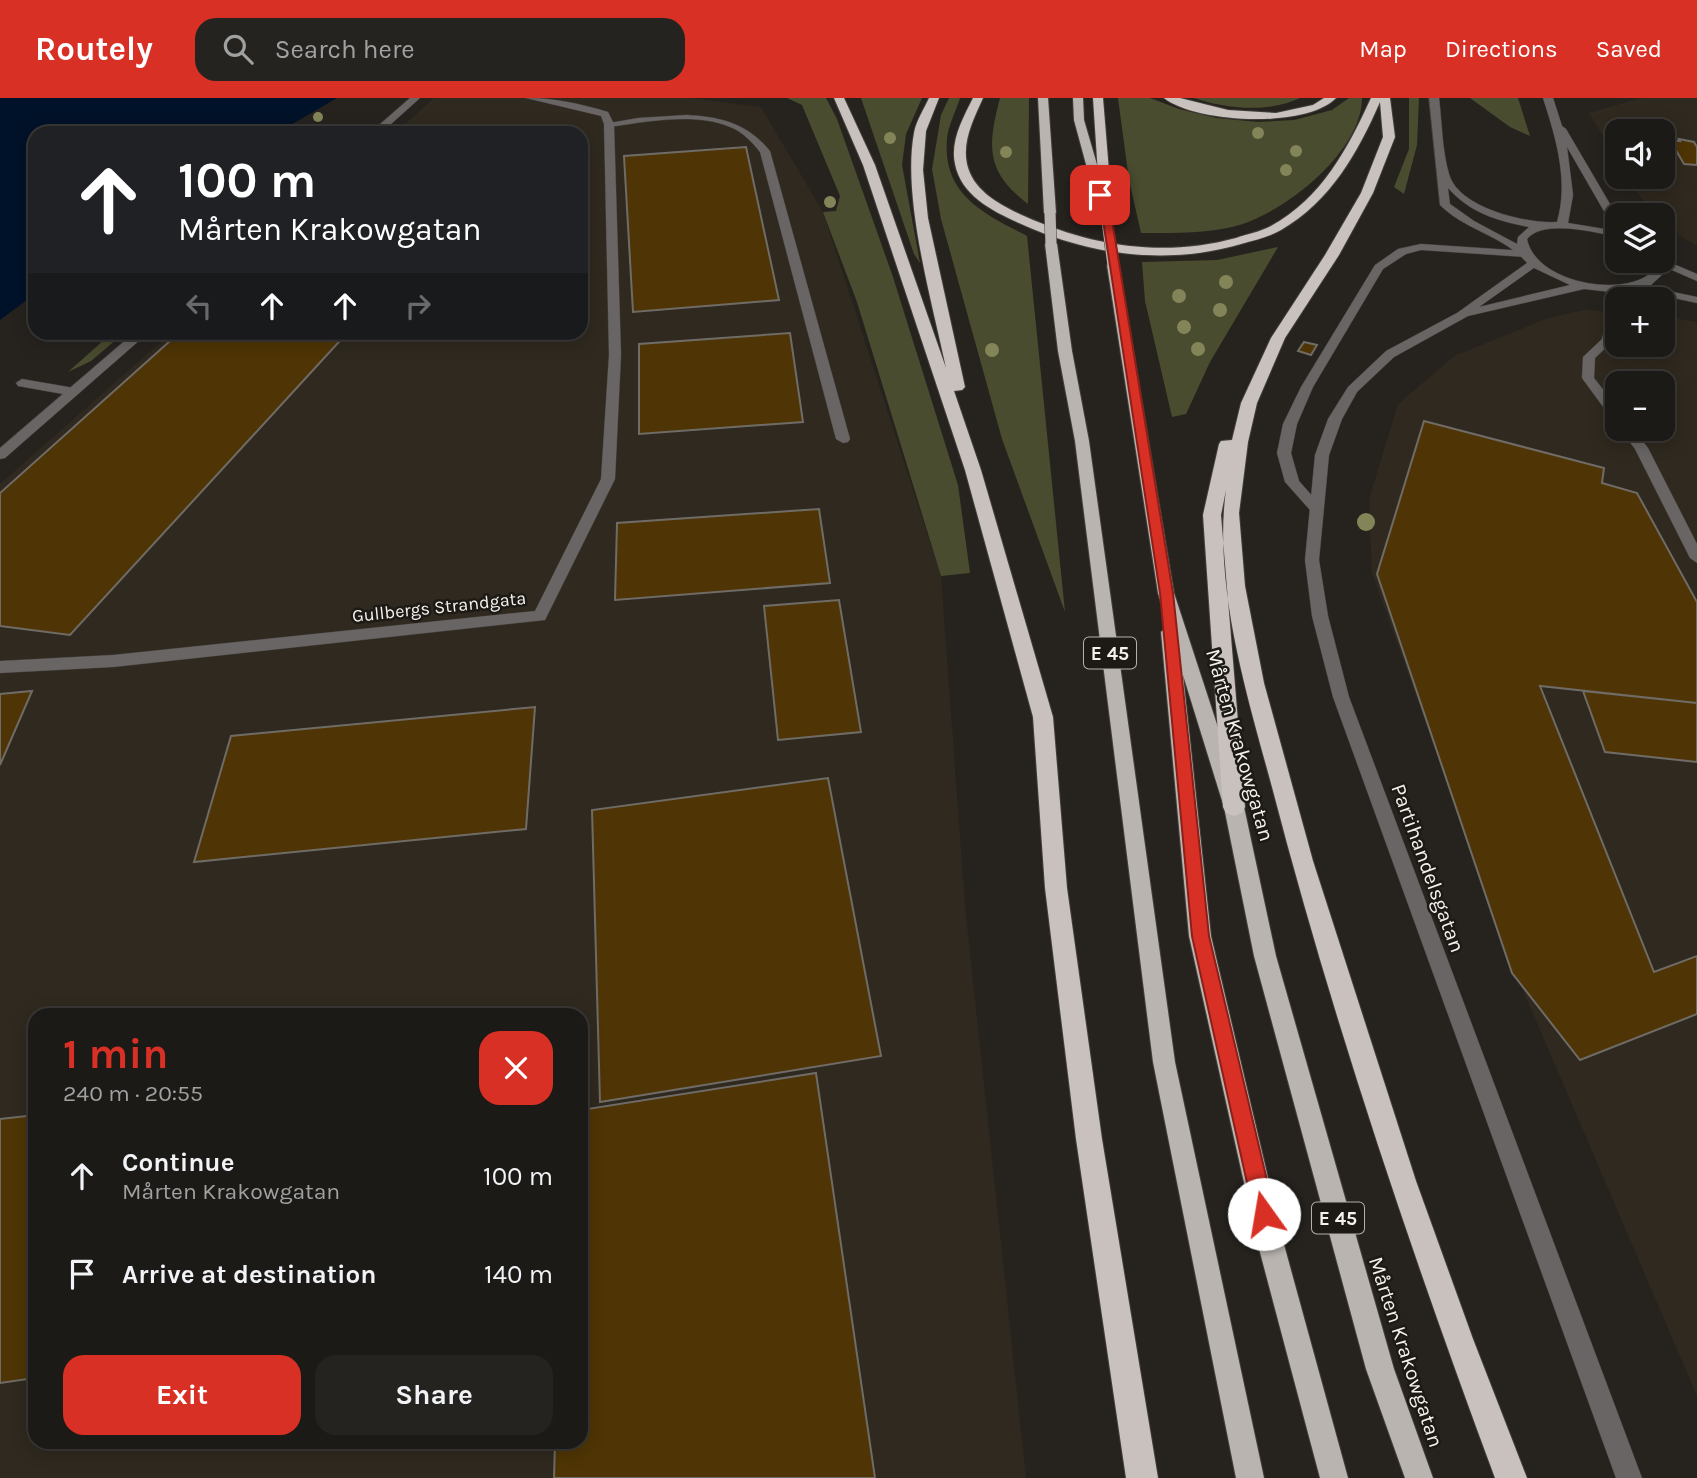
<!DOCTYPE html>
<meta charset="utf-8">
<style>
:root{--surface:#1c1a17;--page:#252320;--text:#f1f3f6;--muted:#a0a1a1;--line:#3a3836;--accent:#d93025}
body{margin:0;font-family:Karla,sans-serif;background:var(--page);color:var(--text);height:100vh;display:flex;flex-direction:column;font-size:26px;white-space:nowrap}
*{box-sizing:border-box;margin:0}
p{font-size:23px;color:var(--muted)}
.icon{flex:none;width:38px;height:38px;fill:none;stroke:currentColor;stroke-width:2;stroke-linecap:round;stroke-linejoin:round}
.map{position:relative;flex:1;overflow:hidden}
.side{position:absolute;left:28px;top:910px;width:560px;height:441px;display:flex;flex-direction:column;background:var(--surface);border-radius:21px;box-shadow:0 4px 18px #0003,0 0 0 2px var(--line)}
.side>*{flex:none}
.guide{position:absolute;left:28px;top:28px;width:560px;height:214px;border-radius:21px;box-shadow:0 4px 18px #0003,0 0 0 2px var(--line);background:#202124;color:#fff;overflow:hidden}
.fabs{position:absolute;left:1605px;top:21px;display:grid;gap:14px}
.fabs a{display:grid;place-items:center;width:70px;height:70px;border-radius:14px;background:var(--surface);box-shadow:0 4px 18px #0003,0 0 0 2px var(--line);font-size:35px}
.pin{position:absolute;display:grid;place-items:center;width:60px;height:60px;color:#fff;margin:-30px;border-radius:14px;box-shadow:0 4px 10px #0006}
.me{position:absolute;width:77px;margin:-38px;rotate:347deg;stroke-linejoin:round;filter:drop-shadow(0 0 5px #0008)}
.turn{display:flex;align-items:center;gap:24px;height:147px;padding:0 35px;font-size:32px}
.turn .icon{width:91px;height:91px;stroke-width:2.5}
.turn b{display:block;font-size:49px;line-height:60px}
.lanes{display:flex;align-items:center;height:66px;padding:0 35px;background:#0003;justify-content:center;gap:35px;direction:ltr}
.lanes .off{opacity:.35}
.round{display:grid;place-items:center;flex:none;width:74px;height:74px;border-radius:21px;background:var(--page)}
.headline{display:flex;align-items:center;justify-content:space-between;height:119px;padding:0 35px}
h1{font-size:42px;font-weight:700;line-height:52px;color:var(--accent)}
.action{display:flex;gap:14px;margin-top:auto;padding:14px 35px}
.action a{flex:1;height:80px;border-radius:21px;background:var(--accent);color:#fff;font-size:28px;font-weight:700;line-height:80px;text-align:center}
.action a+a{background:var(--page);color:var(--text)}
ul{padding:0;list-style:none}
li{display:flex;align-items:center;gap:21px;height:98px;padding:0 35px}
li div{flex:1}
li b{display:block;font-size:26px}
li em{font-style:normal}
header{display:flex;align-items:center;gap:42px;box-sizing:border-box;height:98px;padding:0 35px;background:var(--accent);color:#fff}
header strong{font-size:33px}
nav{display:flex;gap:38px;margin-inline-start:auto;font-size:24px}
.search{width:490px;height:63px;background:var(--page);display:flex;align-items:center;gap:18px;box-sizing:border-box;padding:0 24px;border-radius:21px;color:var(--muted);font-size:26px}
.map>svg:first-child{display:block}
.built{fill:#2f291f;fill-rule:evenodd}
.green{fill:#4a4c2f}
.water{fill:#001229}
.building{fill:#4f3505;stroke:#6f6b66;stroke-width:2}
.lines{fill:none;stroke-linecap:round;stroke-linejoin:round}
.service-casing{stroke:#43403c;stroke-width:1}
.minor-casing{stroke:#43403c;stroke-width:1}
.tertiary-casing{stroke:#43403c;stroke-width:1}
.trunk-casing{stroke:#43403c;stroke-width:2}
.motorway-casing{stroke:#43403c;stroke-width:2}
.service{fill:#686564;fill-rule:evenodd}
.minor{fill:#686564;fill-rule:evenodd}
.tertiary{fill:#686564;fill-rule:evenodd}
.trunk{fill:#bab4b1;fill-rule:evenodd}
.motorway{fill:#c8c1be;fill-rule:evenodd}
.trunk-bridge-casing{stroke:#43403c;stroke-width:12;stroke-linecap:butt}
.trunk-bridge{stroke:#bab4b1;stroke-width:11}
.tree{fill:#838559}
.route{fill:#d93025;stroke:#8d1f18;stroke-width:2}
.labels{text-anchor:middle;stroke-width:5;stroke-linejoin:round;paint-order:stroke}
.far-street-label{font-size:18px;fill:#f4f2ef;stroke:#1d1a15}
.shield{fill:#1d1a15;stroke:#b4b1ae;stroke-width:2}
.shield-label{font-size:19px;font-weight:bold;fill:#f4f2ef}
.street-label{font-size:21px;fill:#f4f2ef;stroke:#1d1a15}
</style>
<header>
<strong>Routely</strong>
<div class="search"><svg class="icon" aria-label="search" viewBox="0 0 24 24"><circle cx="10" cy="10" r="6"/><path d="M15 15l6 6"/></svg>Search here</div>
<nav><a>Map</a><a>Directions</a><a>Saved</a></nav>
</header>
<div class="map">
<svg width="1697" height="1380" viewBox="0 0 1697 1380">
<rect width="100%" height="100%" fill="#26231f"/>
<!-- built -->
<path class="built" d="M434,0h256l71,9 62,105 118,364 24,330 61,572h-1026v-994l171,-151 410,-1v-199h-186zM35,917h546v427h-546z
M1641,0h56v148l-24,-14 -10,-12 -1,-5h-4l-21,-22 -9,-16h34v-46h-45v28l-28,-46z
M1585,212l32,2v33h45l1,-29 34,6v1074l-184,-429 -141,-394 -3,-74 29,-95 56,-48 94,-38zM1617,285h45v46h-45z"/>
<!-- green -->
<path class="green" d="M787,0h39l11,21 56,158 65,208 12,88 -29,3 -84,-274 -34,-90 13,-1 4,-15 -38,-91z
M861,0h61l-16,36 -4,31 18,98 -6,-9z
M949,0h11c-4,13 -12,28 -13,41 -5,56 38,75 80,97l38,376 -63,-173 -61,-220 -9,-50 9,-54z
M1000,0h29l-1,106c-42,-32 -41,-57 -28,-106z
M1118,0h32l29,11 37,9 42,4 36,-2 38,-10 17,-12h13c0,55 -81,118 -130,129 -31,7 -61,6 -91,6l-12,-53z
M1194,0h106c-32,15 -74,11 -106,0z
M1409,0h10l-2,47 -13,49 -10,-7 15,-38z
M1470,0h48l12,38 -20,-9z
M1278,149l-68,115 -24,52 -14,3 -27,-116 -3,-39 75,-2z
M113,234l11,1 -33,28 -23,11z"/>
<!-- water -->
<path class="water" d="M0,0h337l-60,35h-242v161l-35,26z"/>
<!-- building -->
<path class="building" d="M1679,41l15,3 3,5v18l-13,-1 -14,-24 10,1z
M746,49l33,153 -146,12 -9,-156z
M180,234h168l-278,303 -70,-9v-133z
M790,235l13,89 -164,12v-90z
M1304,244l13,3 -6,10 -13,-4z
M1424,323l180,47 -2,15 35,10 60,109v101l-157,-17 114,286 43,-16v58l-117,46 -68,-87 -135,-399z
M819,411l11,74 -215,17 2,-77z
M839,502l22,132 -83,8 -14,-134z
M32,593l-32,74v-71z
M1583,593l114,12v59l-92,-10z
M535,609l-9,122 -332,33 37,-126z
M828,680l53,278 -281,46 -8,-292z
M816,975l59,405h-321l1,-36h26v-332z
M35,1017v263l-35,5v-264z"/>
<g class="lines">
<!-- service casing -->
<g class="service-casing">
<path id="service" d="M687,17c34,2 60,8 83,36l80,288 -2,3 -5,1 -7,-4 -76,-287c-8,-10 -17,-20 -30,-25 -35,-15 -84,-5 -121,0l-5,-3 34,-6z
M1421,146l105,7 6,3 -6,3 -105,-7 -15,4 -23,15 -70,118 -16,37 -6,29 8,28 23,26 -7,5 -5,-2 -25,-28 -8,-29 6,-29 18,-37 74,-122 23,-16z
M1608,189h8l5,12h-4c0,33 3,37 -22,59l-1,20 23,29v13l-5,-1 -30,-41 1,-21 19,-18 9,-35z
M22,281l52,9 6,4 -6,4 -56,-10 -2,-3z
M1620,331h13l15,19 49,96v19l-7,-5 -55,-109z"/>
</g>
<!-- minor casing -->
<g class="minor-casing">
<path id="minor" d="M410,0h10l-39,35h-11z
M526,0c29,0 55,6 82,14l6,12 7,231 -6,124 -70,141 -432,47 -113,6v-12l113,-6 422,-44 66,-132 8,-124 -5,-231 -3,-8z
M1429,0h10c3,24 3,52 10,76 9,34 78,50 108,48 12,-41 -1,-84 -14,-124h10l9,28 4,3 51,87v12l-5,-3 -45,-78 6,48 -5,28 49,8v6c-22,-5 -74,-18 -90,2 8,43 95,60 125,33l-1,-11h10l3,12 -13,12 -20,6 -20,1 -27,-3 -116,27 -74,41 -37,35 -15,27 -13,36 -10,105 9,56 21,81 293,781h-26l-283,-781 -21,-81 -7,-56 10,-105 13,-36 20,-32 38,-36 71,-38 70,-50c-22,-27 -63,-33 -87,-58zM1448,90c22,25 50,33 81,39l-11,10 -1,7 -43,-23 -24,-17zM1534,170l36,17 -91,22z
M135,234h14l-144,126 -5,1v-11z"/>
</g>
<!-- tertiary casing -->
<g class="tertiary-casing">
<path id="tertiary" d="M1662,161l35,15v7l-46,-20z
M1635,186l62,13v6l-66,-14 -2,-2z"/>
</g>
<!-- trunk casing -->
<g class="trunk-casing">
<path id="trunk" d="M1038,0h10l8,115 -6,3 -6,-3z
M1073,0h10l1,22 28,96 -2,2 -10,-2 -26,-96z
M1051,142l6,4 15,107 17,90 86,621 89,416h-28l-83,-416 -78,-621 -17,-90 -13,-107z
M1113,163l6,4 55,328 70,214 32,149 118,413 39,109h-28l-39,-109 -112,-413 -30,-149 -41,-132 28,261 72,305 65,237h-28l-63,-237 -68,-305 -28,-304 7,-6 -10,-33 -51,-328z"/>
</g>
<!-- motorway casing -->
<g class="motorway-casing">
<path id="motorway" d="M834,0h10l31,67 71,203c-14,-67 -44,-170 -32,-235 2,-12 10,-24 15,-35h10l-13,33 -3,39 5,48 37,169 -3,3 -8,1 27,79 72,247 14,171 35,251 56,339h-32l-50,-339 -31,-251 -12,-171 -68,-247 -102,-305z
M973,0h10c-9,20 -21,43 -16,66 6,27 33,41 57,52 67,30 139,42 212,22 11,-4 24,-6 35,-12 51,-28 77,-78 100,-128h19l5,39 -22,56 -34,62 -54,83 -28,65 -9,39 -9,71 6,73 19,97 49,178 103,320 57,158 54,139h-32c-84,-226 -162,-457 -223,-691 -25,-92 -59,-201 -46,-297l-5,25 24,292 -3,6 -8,3 -8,-3 -3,-6 -20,-292 16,-71 2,-3 11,-1 9,-37 30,-65 54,-83 36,-62 22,-56 -3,-35c-22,50 -49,99 -99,128 -12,7 -26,10 -40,14 -75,22 -152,11 -222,-21 -27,-12 -58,-28 -64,-59 -5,-23 8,-46 18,-66z
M1093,0h10l10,122 -6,4 -6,-4z
M1164,0h16l48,12 48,3 37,-8 11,-7h12c-30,31 -141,25 -172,0z"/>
</g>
<!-- service -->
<use href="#service" class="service"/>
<!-- minor -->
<use href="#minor" class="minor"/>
<!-- tertiary -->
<use href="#tertiary" class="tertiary"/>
<!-- trunk -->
<use href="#trunk" class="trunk"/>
<!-- motorway -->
<use href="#motorway" class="motorway"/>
<!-- trunk-bridge casing -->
<g class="trunk-bridge-casing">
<path id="trunk-bridge" d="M1050,115l1,31
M1107,122l6,45"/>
</g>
<!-- trunk-bridge -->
<use href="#trunk-bridge" class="trunk-bridge"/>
</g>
<!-- trees -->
<g class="tree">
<circle cx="318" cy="19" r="5"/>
<circle cx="1258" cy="35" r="6"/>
<circle cx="890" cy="40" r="6"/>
<circle cx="1296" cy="53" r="6"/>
<circle cx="1006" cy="54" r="6"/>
<circle cx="1286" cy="72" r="6"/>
<circle cx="830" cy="104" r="6"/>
<circle cx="1226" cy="184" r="7"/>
<circle cx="1179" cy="198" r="7"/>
<circle cx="1220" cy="212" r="7"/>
<circle cx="1184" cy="229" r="7"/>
<circle cx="1198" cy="251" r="7"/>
<circle cx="992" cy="252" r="7"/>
<circle cx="1366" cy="424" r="9"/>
</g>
<!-- route -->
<path class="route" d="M1100,94l5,3 7,25 61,373 36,343 66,278 -3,7 -8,3 -7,-3 -3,-7 -62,-278 -32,-343 -57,-373 -7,-25z"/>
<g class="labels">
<!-- far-street labels -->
<g class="far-street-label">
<text transform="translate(439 509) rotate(-6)" y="6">Gullbergs Strandgata</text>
</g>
<!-- shield labels -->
<g class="shield">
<rect x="1084" y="539.5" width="52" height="31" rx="5"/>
<rect x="1312" y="1104.5" width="52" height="31" rx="5"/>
</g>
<g class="shield-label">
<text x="1110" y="562">E 45</text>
<text x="1338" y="1127">E 45</text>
</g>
<!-- street labels -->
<g class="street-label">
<text transform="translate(1240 647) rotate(74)" y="7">Mårten Krakowgatan</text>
<text transform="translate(1428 770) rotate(70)" y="7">Partihandelsgatan</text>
<text transform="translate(1406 1254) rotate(72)" y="7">Mårten Krakowgatan</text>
</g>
</g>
</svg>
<div class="fabs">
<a><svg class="icon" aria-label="sound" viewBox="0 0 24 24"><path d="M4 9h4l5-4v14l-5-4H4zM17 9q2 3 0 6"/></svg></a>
<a><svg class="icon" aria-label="layers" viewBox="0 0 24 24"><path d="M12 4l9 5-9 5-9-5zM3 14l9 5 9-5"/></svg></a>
<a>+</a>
<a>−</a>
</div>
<div class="pin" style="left:1100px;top:97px;background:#d93025"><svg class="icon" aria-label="arrive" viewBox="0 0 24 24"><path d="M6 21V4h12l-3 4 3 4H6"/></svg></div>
<svg class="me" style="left:1264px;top:1116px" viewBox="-20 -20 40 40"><circle r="19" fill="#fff"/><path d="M0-13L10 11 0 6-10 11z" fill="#d93025"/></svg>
<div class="guide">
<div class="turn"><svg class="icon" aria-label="ahead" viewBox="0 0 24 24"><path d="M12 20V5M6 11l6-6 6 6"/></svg><div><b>100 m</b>Mårten Krakowgatan</div></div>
<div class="lanes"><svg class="icon off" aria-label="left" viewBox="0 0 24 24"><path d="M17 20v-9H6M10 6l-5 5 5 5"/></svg><svg class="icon" aria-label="ahead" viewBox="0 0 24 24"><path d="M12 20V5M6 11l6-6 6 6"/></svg><svg class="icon" aria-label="ahead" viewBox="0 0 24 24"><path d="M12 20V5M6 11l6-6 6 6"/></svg><svg class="icon off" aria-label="right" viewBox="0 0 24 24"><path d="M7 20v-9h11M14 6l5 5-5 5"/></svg></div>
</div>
<section class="side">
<div class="headline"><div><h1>1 min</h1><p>240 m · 20:55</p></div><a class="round" style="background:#d93025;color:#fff"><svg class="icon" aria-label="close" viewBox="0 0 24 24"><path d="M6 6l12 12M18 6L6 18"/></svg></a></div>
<ul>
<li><svg class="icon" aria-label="ahead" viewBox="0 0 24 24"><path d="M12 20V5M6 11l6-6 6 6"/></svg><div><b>Continue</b><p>Mårten Krakowgatan</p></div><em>100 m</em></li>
<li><svg class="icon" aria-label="arrive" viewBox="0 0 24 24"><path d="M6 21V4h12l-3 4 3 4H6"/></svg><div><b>Arrive at destination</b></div><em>140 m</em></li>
</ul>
<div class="action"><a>Exit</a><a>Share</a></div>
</section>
</div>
